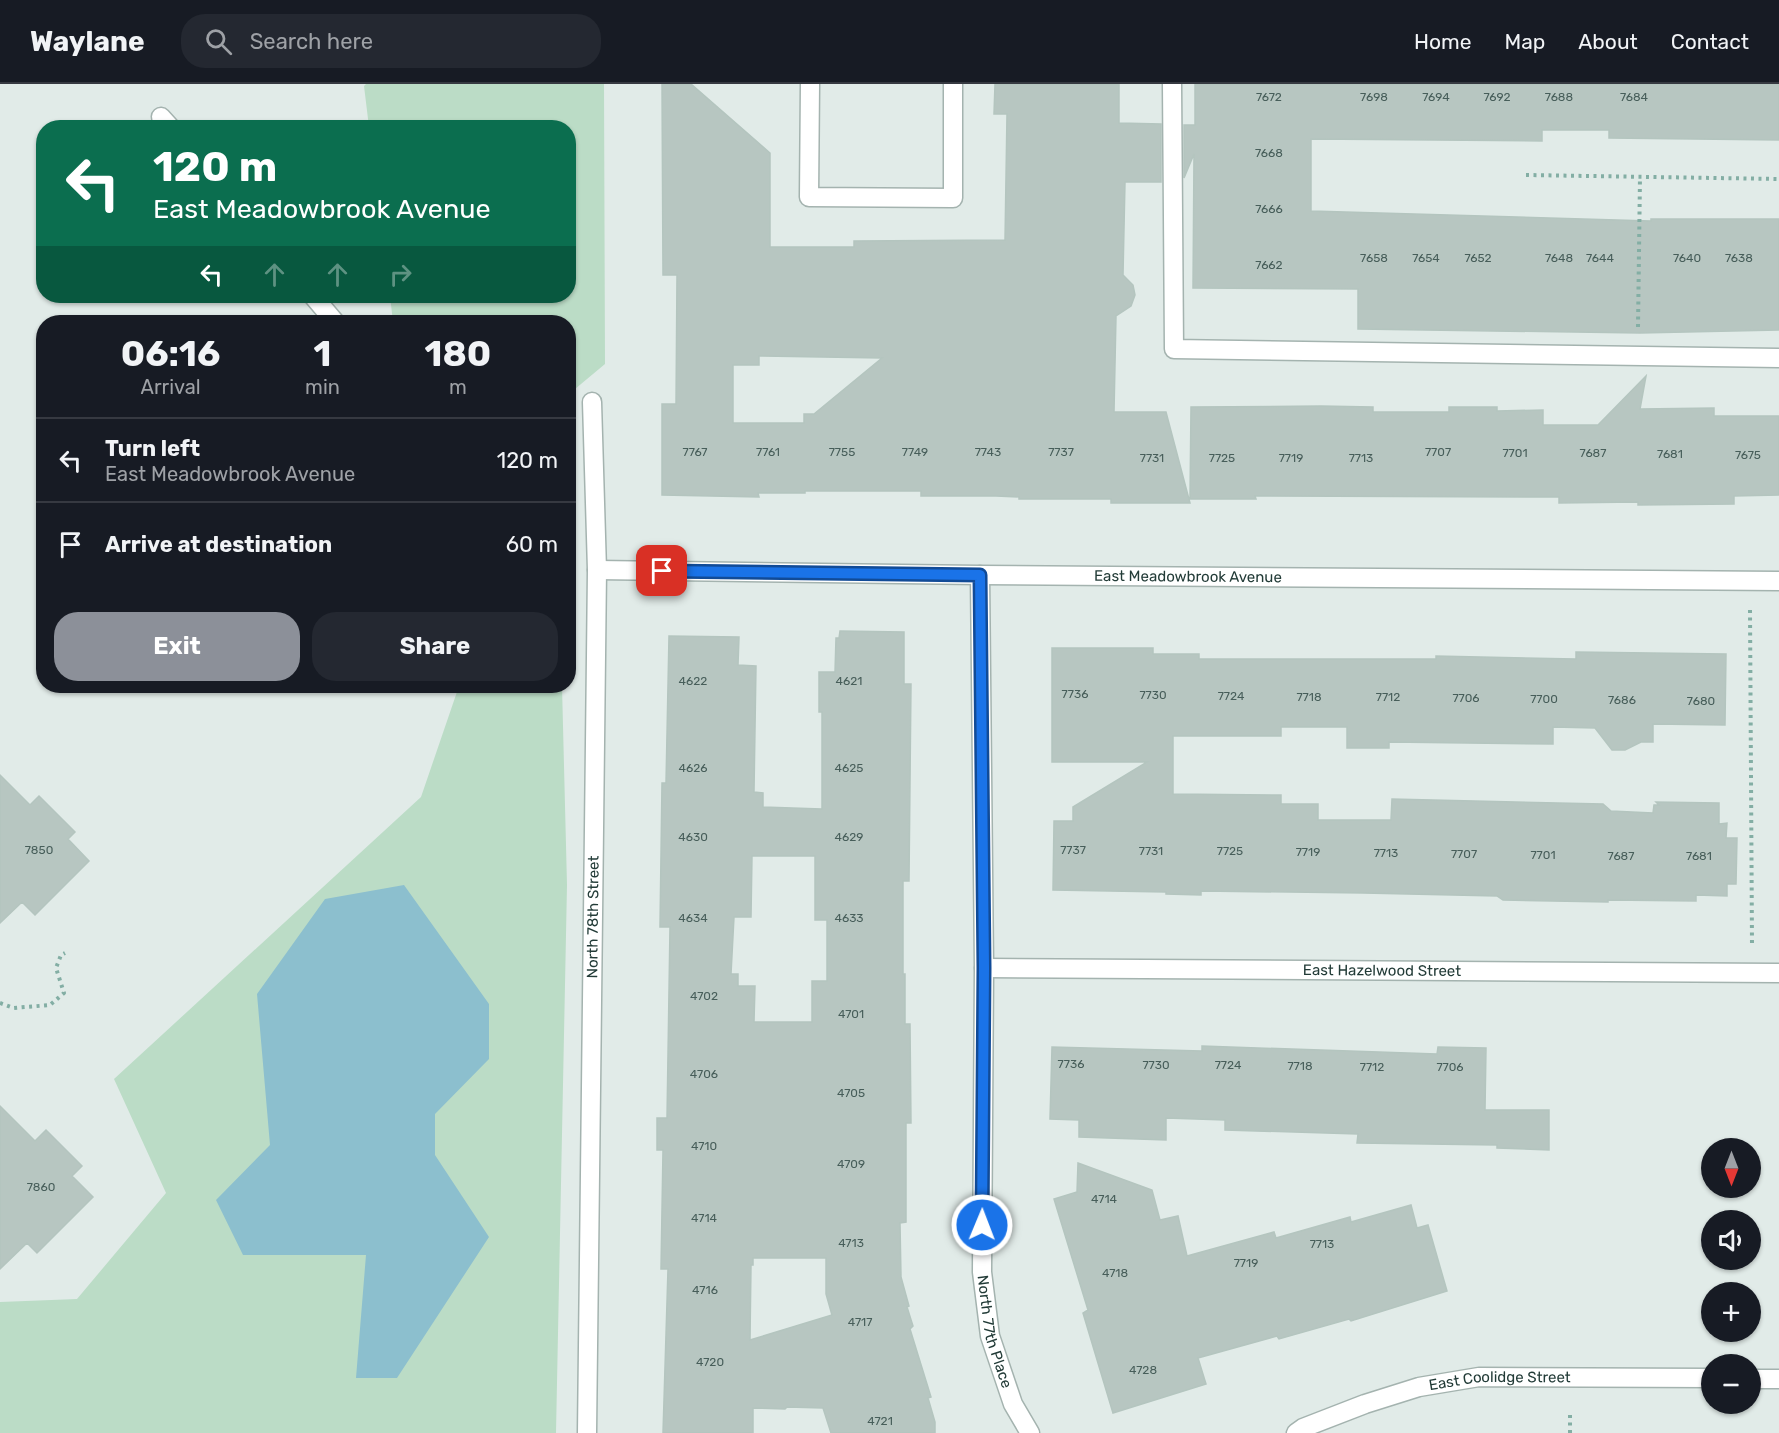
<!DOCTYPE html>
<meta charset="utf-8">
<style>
:root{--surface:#171b24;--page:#242831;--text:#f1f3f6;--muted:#9ea1a6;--line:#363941;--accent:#8c9099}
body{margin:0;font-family:Rubik,sans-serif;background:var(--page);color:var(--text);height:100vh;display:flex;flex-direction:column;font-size:22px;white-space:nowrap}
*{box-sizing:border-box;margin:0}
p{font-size:20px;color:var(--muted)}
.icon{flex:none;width:33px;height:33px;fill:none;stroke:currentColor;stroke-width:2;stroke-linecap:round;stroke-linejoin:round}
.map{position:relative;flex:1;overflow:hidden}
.drawer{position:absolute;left:36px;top:231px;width:540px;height:378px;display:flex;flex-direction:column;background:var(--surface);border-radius:24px;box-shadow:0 2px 4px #0004}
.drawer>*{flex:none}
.banner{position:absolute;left:36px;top:36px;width:540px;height:183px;border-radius:24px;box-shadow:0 2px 4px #0004;background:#0b6e4f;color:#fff;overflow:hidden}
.needle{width:39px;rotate:180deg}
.tools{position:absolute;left:1701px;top:1054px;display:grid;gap:12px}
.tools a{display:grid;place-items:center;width:60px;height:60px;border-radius:50%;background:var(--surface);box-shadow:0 2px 4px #0004;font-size:30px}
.pin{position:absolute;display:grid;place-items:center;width:51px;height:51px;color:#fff;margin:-26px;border-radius:12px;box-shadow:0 3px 9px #0006}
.me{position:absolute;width:66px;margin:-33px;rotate:1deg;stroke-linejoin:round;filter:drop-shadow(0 0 4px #0008)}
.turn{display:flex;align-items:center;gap:21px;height:126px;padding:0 18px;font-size:27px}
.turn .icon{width:78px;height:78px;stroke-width:2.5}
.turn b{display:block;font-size:42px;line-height:51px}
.lanes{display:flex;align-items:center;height:57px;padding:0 18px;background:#0003;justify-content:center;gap:30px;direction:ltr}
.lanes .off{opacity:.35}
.eta{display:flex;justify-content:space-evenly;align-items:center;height:102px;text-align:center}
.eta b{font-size:36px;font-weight:700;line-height:42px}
.button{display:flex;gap:12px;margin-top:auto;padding:12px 18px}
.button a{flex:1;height:69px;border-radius:24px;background:var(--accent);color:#fff;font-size:24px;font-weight:700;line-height:69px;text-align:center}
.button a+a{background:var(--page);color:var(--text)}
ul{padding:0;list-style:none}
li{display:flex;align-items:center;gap:18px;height:84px;padding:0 18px;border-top:2px solid var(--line)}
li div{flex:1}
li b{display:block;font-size:22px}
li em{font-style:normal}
header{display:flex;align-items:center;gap:36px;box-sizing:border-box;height:84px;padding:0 30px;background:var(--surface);border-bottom:2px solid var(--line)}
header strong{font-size:28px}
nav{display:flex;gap:33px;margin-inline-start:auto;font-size:21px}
.search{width:420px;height:54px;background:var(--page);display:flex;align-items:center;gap:15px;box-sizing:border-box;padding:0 21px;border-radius:24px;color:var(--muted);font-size:22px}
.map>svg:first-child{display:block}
.green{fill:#bbdcc6}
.water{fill:#8cbfce}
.building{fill:#b7c6c1;stroke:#b4c5bf;stroke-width:1.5;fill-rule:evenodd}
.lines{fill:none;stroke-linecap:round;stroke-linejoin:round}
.minor-casing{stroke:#a4b3af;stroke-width:21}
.path{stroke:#83aea4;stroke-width:4;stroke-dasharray:3 4.5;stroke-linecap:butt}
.minor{stroke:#fff;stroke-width:18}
.route-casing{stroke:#114b97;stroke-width:15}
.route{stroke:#1a73e8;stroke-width:10}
.labels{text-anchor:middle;stroke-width:4.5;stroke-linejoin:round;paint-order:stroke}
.number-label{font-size:12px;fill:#475e5a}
.street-label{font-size:15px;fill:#223b37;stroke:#f2f8f5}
</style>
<header>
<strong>Waylane</strong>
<div class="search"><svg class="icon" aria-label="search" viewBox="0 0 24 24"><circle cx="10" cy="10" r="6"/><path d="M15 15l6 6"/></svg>Search here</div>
<nav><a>Home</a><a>Map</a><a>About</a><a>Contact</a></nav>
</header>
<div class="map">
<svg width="1779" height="1349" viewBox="0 0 1779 1349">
<rect width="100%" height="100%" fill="#e1ebe8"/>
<!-- green -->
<path class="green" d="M366,0h238l1,280 -36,30 -1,-72h-175l-3,-26h178v-168l-199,-1 -5,-41z
M459,602h103l5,199 -11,548h-556v-131l77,-3 89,-106 -52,-114 307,-282z"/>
<!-- water -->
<path class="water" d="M404,801l85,119v55l-54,55v41l54,82 -92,141h-41l10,-123h-123l-27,-55 54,-55 -13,-151 68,-95z"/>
<!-- building -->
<path class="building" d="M662,0h29l79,69v94h84v-6l151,-1 2,-126h-13l1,-30h124v39l42,1v58h-36l-2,93 10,10 2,10 -4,11 -15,10 -2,96h52l24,91h-79v-4h-92v-2l-23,-1h-75v-5h-116v2h-47l1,4 -97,-2v-91h14l1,-129h-14zM759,272l123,2 -68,56h-10v9h-71v-58h26z
M1195,0h584v56l-170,-2v-8h-67v11l-231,-2v72l340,10v-2h128v111l-139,3 -282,-4v-40l-165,-1 1,-134 -10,24v-53h11z
M1646,292l-6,33 74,-1v8h65v79l-45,1v8l-96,1v-3l-79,1v-6l-304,-1 1,3h-66l1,-92 130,-1 52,1v5h76v-5h48v4l46,-1v15h55z
M840,547l64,1v52h7l-2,197h-6v93h2v50h5l1,99h-5v99l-6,1 1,54 8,29 -2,1 6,19 -3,3 21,68 -3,1 7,24v11h-104l-8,-25 -36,-1 -2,2 -32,-1v25h-90l5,-164h-7l2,-119h-6v-32h10l3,-191h-10l2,-144h4l3,-147 70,1 -1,28 18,1 -2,126 9,1v14l59,2v-97h-3v-40h16l1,-34h3zM752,772h63v64h12v61h-15v41h-58l1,-36h-17v-12h-7l3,-57h17zM753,1174h73v36l6,21 -82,25 1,-75h2z
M1052,564h101v6h46v5h237v-3l140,3v-7l150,2 -1,71 -72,-1v18h-12l-16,8h-13l-17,-22 -42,-1v17l-164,-2v6h-42v-21h-66v9h-108v58l108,1v9h37v16h73l1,-21 211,5 8,7 42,2 1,-8h5l-3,-3 63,1v21l8,-1 -1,15h11l-1,46h-9v12l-31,-1v6l-88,-1v2l-105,-2 -6,-4 -134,-3 -162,-2v4l-35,-1v-2l-113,-2 1,-69h19v-14l74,-45h-95z
M0,691l30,30 9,-9 36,36 -7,7 21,22 -54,54 -13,-13 -22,21z
M1202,962l235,8 1,-7 48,1 -1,62h64v40l-52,-2v-3l-140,-2 1,-9 -133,-4v-10l-59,-2v22l-87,-3v-17l-29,-1 2,-72 150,4z
M0,1022l35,35 11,-11 36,36 -10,10 21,21 -56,56 -10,-10 -27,26z
M1078,1079l74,27 8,30 18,-4 9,40 87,-24 2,6 74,-21 1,5 60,-17 6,23 11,-3 19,66 -96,30 -2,-2 -70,20 -2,-3 -79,22 8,26 -93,29 -30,-100 5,-3 -34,-111 23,-7z"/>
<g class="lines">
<!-- minor casing -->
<g class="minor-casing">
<g id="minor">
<path d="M810,0l-1,113 144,1v-114"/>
<path d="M1172,0l2,265 605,9"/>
<path d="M161,33l10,11"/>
<path d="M313,212l22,26"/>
<path id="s1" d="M597,486l383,5 799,6"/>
<path id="s2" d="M980,491l4,393 -2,304 8,64 23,68 17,29"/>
<path id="s3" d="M984,884l795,5"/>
<path d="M1750,1295h29"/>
<path id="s4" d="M587,1349l10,-863 -5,-168"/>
<path id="s5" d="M1296,1349l7,-5 62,-24 54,-17 60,-10 233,1"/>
</g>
</g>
<!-- path -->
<path class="path" d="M1526,91l253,4
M1638,243l2,-150
M1750,526l2,335
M0,919l14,5 36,-3 14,-12 -8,-25 5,-13 4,-2
M1570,1349v-21"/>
<!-- minor -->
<use href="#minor" class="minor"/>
</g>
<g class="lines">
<!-- route casing -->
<g class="route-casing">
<path id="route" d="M662,487l318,4 4,393 -2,257"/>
</g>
<!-- route -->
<use href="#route" class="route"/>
</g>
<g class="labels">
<!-- number labels -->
<g class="number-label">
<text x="1269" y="17">7672</text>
<text x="1374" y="17">7698</text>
<text x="1436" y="17">7694</text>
<text x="1497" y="17">7692</text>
<text x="1559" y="17">7688</text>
<text x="1634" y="17">7684</text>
<text x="1269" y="73">7668</text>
<text x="1269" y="129">7666</text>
<text x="1374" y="178">7658</text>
<text x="1426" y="178">7654</text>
<text x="1478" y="178">7652</text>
<text x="1559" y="178">7648</text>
<text x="1600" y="178">7644</text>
<text x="1687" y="178">7640</text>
<text x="1739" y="178">7638</text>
<text x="1269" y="185">7662</text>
<text x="695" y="372">7767</text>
<text x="768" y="372">7761</text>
<text x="842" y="372">7755</text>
<text x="915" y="372">7749</text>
<text x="988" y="372">7743</text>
<text x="1061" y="372">7737</text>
<text x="1438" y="372">7707</text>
<text x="1515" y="373">7701</text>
<text x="1593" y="373">7687</text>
<text x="1670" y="374">7681</text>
<text x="1748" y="375">7675</text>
<text x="1152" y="378">7731</text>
<text x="1222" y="378">7725</text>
<text x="1291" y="378">7719</text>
<text x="1361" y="378">7713</text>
<text x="693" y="601">4622</text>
<text x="849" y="601">4621</text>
<text x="1075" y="614">7736</text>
<text x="1153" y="615">7730</text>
<text x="1231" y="616">7724</text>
<text x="1309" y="617">7718</text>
<text x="1388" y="617">7712</text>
<text x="1466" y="618">7706</text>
<text x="1544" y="619">7700</text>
<text x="1622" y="620">7686</text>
<text x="1701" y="621">7680</text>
<text x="693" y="688">4626</text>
<text x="849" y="688">4625</text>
<text x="693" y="757">4630</text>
<text x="849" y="757">4629</text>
<text x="39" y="770">7850</text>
<text x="1073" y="770">7737</text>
<text x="1151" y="771">7731</text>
<text x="1230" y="771">7725</text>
<text x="1308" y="772">7719</text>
<text x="1386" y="773">7713</text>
<text x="1464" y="774">7707</text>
<text x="1543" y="775">7701</text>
<text x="1621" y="776">7687</text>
<text x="1699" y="776">7681</text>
<text x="693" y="838">4634</text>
<text x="849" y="838">4633</text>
<text x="704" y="916">4702</text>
<text x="851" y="934">4701</text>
<text x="1071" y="984">7736</text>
<text x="1156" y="985">7730</text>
<text x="1228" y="985">7724</text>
<text x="1300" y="986">7718</text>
<text x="1372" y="987">7712</text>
<text x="1450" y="987">7706</text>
<text x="704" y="994">4706</text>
<text x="851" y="1013">4705</text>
<text x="704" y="1066">4710</text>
<text x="851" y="1084">4709</text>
<text x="41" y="1107">7860</text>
<text x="1104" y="1119">4714</text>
<text x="704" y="1138">4714</text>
<text x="851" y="1163">4713</text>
<text x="1322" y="1164">7713</text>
<text x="1246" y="1183">7719</text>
<text x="1115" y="1193">4718</text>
<text x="705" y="1210">4716</text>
<text x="860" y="1242">4717</text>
<text x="710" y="1282">4720</text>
<text x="1143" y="1290">4728</text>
<text x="880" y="1341">4721</text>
</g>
<!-- street labels -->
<g class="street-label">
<text dy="5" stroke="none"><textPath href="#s1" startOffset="591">East Meadowbrook Avenue</textPath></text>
<text dy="5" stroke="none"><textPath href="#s4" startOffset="516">North 78th Street</textPath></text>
<text dy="5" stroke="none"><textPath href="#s3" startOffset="398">East Hazelwood Street</textPath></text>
<text dy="5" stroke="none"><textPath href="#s2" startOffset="758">North 77th Place</textPath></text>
<text dy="5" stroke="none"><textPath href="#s5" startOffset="213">East Coolidge Street</textPath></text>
</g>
</g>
</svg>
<div class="tools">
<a><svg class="needle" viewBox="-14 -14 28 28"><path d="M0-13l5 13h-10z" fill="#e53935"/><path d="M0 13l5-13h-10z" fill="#9ea1a6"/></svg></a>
<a><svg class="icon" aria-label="sound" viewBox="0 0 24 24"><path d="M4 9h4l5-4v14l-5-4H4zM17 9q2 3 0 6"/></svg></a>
<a>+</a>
<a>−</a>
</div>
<div class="pin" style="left:662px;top:487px;background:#d93025"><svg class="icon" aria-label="arrive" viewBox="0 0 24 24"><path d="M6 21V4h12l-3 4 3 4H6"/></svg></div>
<svg class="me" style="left:982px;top:1141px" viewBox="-20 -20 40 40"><circle r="17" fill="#1a73e8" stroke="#fff" stroke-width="3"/><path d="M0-11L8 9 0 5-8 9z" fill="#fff"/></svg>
<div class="banner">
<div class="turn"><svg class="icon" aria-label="left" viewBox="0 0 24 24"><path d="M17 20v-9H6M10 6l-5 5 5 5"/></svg><div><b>120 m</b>East Meadowbrook Avenue</div></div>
<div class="lanes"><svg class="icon" aria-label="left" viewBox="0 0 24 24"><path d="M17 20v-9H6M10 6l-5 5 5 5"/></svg><svg class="icon off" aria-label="ahead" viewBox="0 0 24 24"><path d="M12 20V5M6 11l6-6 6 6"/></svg><svg class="icon off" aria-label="ahead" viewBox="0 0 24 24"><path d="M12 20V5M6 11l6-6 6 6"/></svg><svg class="icon off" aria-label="right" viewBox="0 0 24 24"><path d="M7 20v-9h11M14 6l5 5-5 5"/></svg></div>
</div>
<section class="drawer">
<div class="eta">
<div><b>06:16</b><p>Arrival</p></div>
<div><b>1</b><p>min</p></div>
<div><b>180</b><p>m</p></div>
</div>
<ul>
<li><svg class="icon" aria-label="left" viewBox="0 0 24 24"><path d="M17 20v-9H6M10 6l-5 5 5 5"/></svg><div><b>Turn left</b><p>East Meadowbrook Avenue</p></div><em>120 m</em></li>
<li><svg class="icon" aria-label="arrive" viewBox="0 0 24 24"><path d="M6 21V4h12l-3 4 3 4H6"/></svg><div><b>Arrive at destination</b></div><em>60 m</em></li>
</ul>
<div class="button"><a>Exit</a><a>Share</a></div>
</section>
</div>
